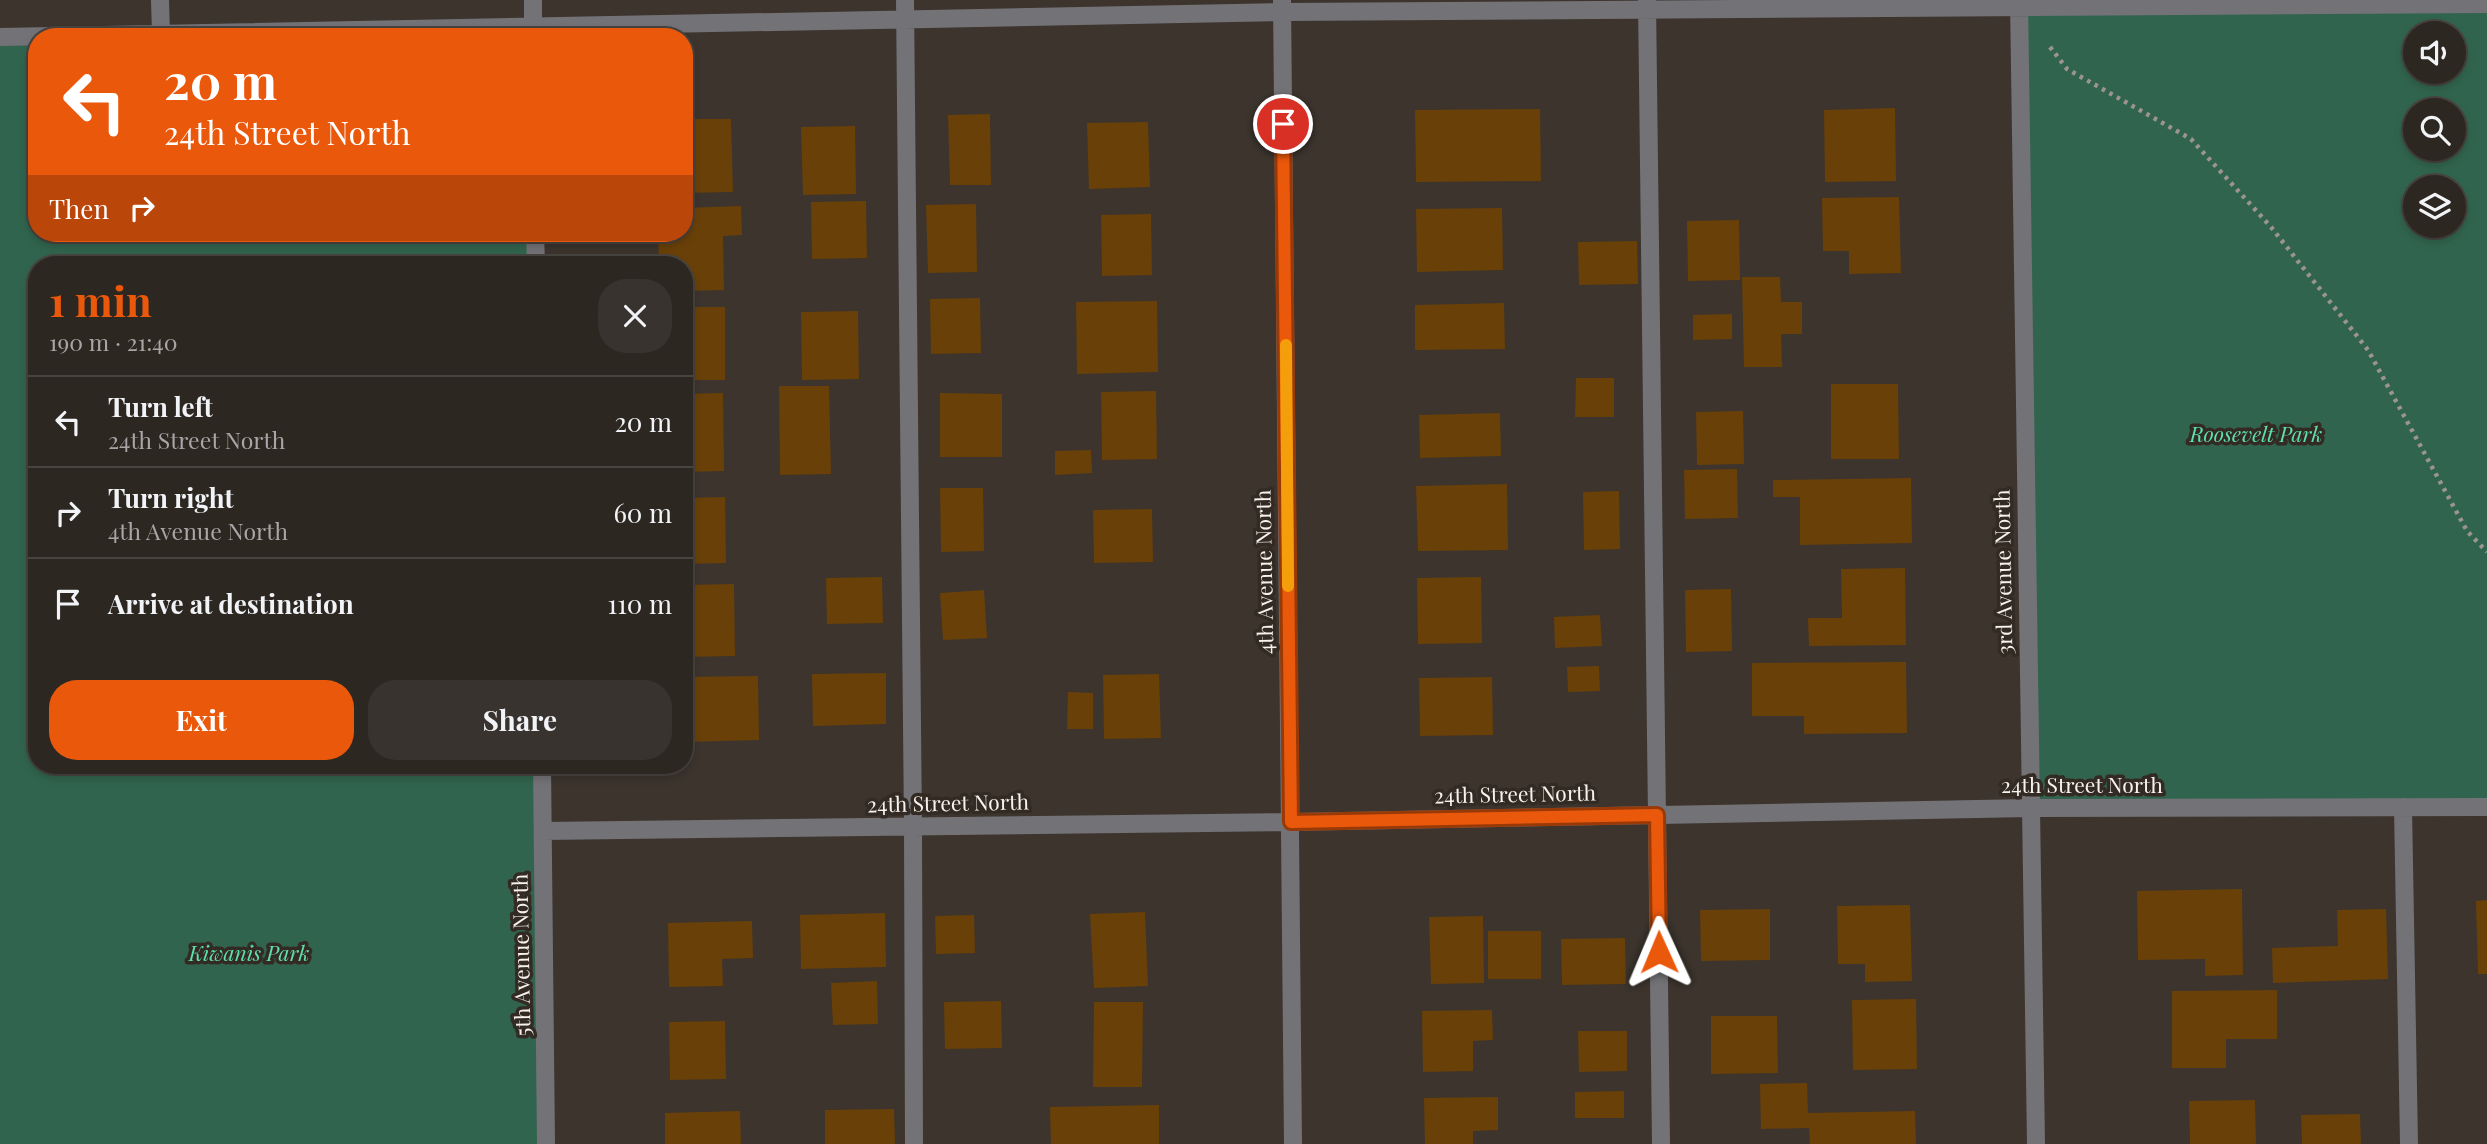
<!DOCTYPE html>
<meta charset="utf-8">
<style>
:root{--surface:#2d2722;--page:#39332f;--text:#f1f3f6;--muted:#a7a5a5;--line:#484440;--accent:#ea580c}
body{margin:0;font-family:"Playfair Display",serif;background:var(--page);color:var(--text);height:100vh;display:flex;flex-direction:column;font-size:26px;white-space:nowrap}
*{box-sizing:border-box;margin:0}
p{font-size:23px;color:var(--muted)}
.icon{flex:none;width:38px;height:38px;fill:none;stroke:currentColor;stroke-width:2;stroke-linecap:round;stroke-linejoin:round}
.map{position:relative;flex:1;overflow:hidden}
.panel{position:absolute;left:28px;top:256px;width:665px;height:518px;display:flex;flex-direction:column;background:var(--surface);border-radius:28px;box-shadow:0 4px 10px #0003,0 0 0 2px var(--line)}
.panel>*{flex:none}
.guide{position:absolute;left:28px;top:28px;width:665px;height:214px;border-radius:28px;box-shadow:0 4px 10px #0003,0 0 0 2px var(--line);background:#ea580c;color:#fff;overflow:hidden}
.buttons{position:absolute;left:2403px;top:21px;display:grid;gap:14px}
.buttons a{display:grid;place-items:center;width:63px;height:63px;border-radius:50%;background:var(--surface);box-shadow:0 4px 10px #0003,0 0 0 2px var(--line);font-size:35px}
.pin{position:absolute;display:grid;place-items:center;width:60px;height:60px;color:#fff;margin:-30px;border:4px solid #fff;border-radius:50%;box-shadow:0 2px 7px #0007}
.me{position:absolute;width:77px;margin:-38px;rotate:359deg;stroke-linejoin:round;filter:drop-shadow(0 0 5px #0008)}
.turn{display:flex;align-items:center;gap:24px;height:147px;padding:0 21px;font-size:32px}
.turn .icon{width:91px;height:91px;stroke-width:2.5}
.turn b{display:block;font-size:49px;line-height:60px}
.then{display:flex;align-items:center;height:66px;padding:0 21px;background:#0003;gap:14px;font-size:26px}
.round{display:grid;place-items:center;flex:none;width:74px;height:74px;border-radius:28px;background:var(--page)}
.summary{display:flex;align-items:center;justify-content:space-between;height:119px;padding:0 21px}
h1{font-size:42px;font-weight:700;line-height:52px;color:var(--accent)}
.button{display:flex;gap:14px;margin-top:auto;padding:14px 21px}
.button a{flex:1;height:80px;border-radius:28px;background:var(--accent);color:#fff;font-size:28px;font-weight:700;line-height:80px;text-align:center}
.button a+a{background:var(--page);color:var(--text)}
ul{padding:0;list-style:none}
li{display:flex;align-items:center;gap:21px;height:91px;padding:0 21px;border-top:2px solid var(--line)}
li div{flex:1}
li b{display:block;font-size:26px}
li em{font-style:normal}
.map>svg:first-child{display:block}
.green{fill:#31644e;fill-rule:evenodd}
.building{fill:#694008}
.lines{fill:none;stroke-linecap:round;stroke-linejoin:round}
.path{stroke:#9c958f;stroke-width:4.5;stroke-dasharray:3.5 5;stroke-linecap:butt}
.minor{stroke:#737277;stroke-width:18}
.route-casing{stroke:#983908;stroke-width:18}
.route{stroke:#ea580c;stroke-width:12}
.slow{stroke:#f59e0b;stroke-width:12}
.labels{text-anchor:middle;stroke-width:7;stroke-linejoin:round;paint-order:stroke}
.park-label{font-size:21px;font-style:italic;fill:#5ee0ad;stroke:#322a23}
.street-label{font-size:21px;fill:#f7f2ed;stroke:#322a23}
</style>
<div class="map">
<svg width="2487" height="1144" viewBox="0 0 2487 1144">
<rect width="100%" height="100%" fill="#3c342d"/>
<!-- green -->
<path class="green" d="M2487,4v803l-457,1 -11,-801zM2415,33h39v39h-39zM2415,110h39v39h-39zM2415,187h39v39h-39z
M533,27v10h-496v196h498v31h-498v501h504l4,379h-545v-1107z"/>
<!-- building -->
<path class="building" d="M1895,108l1,73 -71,1 -1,-72z
M1540,109l1,72 -125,1 -1,-72z
M990,114l1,71h-41l-2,-70z
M684,119h47l2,73 -49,1z
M1148,122l2,65 -61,2 -2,-66z
M855,126l1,68 -53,1 -2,-68z
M1899,197l2,76 -52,1v-23h-26l-1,-53z
M866,201l1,57 -55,1 -1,-57z
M976,204l1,68 -49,1 -2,-68z
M741,206l1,29 -19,1 1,54 -40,1v-27h-25l-1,-31h26v-25z
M1502,208l1,62 -86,2 -1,-63z
M1151,214l1,61 -50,1 -1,-61z
M1739,220l1,60 -52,1 -1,-60z
M1637,241l1,43 -59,1 -1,-43z
M1742,277h38l1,25h21v32h-21l1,33h-38z
M980,298l1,55 -50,1 -1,-55z
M1157,301l1,71 -81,2 -1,-72z
M1504,303l1,46 -90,1v-45z
M684,307h41v73h-41z
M858,311l1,68 -57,1 -1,-68z
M1732,314v25l-39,1v-25z
M1576,378h38v39h-39z
M1831,384h67l1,75h-68z
M779,386h50l2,88 -51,1z
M1156,391l1,68 -55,1 -1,-68z
M723,393l1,78 -40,1v-78z
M940,393l62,1v63h-62z
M1743,411l1,53 -47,1 -1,-53z
M1500,413l1,43 -81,2 -1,-43z
M1091,450l1,23 -37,2v-24z
M1737,469l1,49 -53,1 -1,-49z
M1911,478l1,65 -112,2v-48h-27v-17z
M1507,484l1,66 -90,1 -2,-65z
M940,488h43l1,63 -43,1z
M1619,491l1,58 -36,1 -1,-58z
M725,497l1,66 -42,1v-66z
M1152,509l1,53 -59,1 -1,-53z
M1905,568l1,77 -97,1 -1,-28h34l-1,-49z
M882,577l1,46 -56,1 -1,-46z
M1481,577l1,66 -64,1 -1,-66z
M734,584l1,72 -51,1v-72z
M1731,589l1,62 -46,1 -1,-62z
M984,590l3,48 -44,2 -3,-47z
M1600,615l2,31 -47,2 -1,-31z
M1906,662l1,71 -103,1v-18h-52v-53z
M1599,666l1,25 -32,1 -1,-25z
M886,673v51l-73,2 -1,-52z
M1159,674l2,64 -57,1 -1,-64z
M758,676l1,64 -75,2v-65z
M1492,677l1,58 -73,1 -1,-58z
M1068,692l25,1v36h-26z
M2242,889l1,86 -38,1v-17l-67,1 -1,-69z
M2487,900v74h-9l-2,-73z
M1910,905l2,76 -47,1v-18h-27l-1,-58z
M1770,909v51l-69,1 -1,-51z
M2386,909l2,70 -115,4 -1,-35 66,-2 -1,-36z
M1145,912l3,74 -54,2 -4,-74z
M885,913l1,54 -85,2 -1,-54z
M974,915l1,38 -39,1 -1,-38z
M1483,916l1,67 -53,1 -2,-67z
M752,921l1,37 -31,1 1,27 -54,1 -1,-64z
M1488,931h53v48h-53z
M1625,938l1,46 -64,1 -1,-46z
M877,981l1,43 -45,1 -2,-42z
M2277,990v49h-51v29h-54v-77z
M1916,999l1,70 -64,1 -1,-70z
M1001,1001l1,47 -57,1 -1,-47z
M1094,1002h49l-1,85h-49z
M1492,1010l1,30 -20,1v30l-50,1 -1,-61z
M1711,1016h66l1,57 -67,1z
M725,1021l1,58 -56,1 -1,-58z
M1578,1031h49v40l-48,1z
M1807,1083l1,30 107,-2 1,33h-106l-1,-16 -48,1 -1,-45z
M1624,1091v27h-49v-26z
M1498,1097v33l-25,1v13h-48l-1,-46z
M2255,1100l1,44h-66l-1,-43z
M1159,1105v39h-108l-1,-37z
M894,1109l1,35h-70v-34z
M740,1111l1,33h-76v-31z
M2360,1114l1,30h-59l-1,-29z"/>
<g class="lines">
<!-- path -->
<path class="path" d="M2050,47l17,22 124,70 80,88 97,123 99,181 20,21"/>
<!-- minor -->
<path class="minor" d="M160,0l1,34
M533,0v37
M905,0l8,827 1,317
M1282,0l11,1144
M1647,0l14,1144
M2019,0l17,1144
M0,37l1282,-25 1205,-8
M535,233l1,31
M542,765l4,379
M2403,807l6,337
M543,831l748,-9 739,-14 457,-1"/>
</g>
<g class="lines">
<!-- route casing -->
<g class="route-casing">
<path id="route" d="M1283,124l8,698 366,-7 2,137"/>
</g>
<!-- route -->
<use href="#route" class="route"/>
<!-- slow -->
<path class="slow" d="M1286,345l2,241"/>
</g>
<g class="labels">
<!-- park labels -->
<g class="park-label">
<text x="2256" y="442">Roosevelt Park</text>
<text x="249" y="961">Kiwanis Park</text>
</g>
<!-- street labels -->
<g class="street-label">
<text transform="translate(1265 572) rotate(-91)" y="7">4th Avenue North</text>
<text transform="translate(2004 572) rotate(-91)" y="7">3rd Avenue North</text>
<text x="2082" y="793">24th Street North</text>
<text transform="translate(1515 795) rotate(-1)" y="7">24th Street North</text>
<text transform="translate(948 804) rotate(-1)" y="7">24th Street North</text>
<text transform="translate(522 955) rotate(-91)" y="7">5th Avenue North</text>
</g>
</g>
</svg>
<div class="buttons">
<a><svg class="icon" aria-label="sound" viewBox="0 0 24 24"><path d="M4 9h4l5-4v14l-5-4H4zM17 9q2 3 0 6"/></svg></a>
<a><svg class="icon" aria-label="search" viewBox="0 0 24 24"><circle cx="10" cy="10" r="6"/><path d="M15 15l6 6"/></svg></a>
<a><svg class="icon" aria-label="layers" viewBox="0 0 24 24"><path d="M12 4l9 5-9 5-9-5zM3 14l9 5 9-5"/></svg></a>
</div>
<div class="pin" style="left:1283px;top:124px;background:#d93025"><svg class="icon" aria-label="arrive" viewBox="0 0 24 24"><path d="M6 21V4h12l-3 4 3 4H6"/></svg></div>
<svg class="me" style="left:1659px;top:952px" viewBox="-20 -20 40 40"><path d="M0-17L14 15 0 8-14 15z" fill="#ea580c" stroke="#fff" stroke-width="4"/></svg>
<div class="guide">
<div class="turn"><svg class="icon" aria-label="left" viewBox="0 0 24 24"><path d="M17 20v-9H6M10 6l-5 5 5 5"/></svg><div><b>20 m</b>24th Street North</div></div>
<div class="then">Then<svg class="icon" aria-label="right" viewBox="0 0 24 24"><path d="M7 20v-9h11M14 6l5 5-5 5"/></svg></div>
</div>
<section class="panel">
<div class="summary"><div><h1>1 min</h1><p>190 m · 21:40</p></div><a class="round"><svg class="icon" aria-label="close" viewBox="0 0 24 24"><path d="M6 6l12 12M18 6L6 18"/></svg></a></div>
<ul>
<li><svg class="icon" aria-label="left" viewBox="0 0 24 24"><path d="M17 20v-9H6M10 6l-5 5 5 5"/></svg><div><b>Turn left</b><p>24th Street North</p></div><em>20 m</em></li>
<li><svg class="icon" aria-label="right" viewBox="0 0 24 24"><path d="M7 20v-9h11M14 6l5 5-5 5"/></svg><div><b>Turn right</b><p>4th Avenue North</p></div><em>60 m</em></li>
<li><svg class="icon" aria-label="arrive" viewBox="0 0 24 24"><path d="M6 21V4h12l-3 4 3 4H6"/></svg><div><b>Arrive at destination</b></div><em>110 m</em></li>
</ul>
<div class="button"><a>Exit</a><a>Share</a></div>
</section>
</div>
